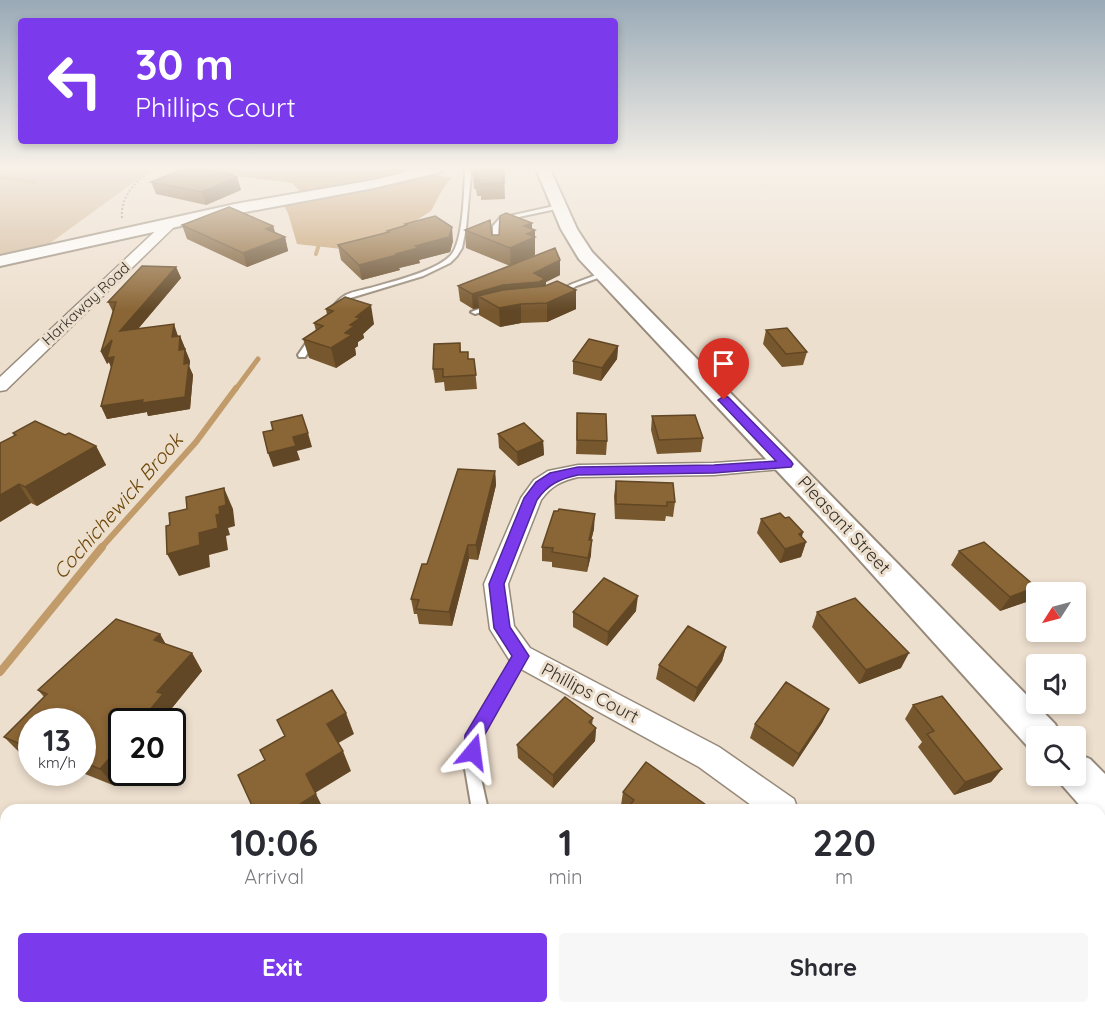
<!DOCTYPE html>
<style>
:root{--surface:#fff;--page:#f7f7f7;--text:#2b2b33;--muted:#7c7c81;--accent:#7c3aed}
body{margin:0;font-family:Quicksand,sans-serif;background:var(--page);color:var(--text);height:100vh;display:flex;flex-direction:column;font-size:22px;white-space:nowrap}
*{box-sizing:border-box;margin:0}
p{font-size:20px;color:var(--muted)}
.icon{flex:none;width:33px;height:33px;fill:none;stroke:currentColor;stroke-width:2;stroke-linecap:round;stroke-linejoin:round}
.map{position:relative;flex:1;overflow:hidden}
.panel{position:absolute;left:0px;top:804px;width:1106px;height:210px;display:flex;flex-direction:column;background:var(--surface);border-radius:18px 18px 0 0;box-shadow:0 3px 9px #0003}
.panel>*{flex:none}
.top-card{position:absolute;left:18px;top:18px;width:600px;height:126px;border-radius:6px;box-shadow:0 3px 9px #0003;background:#7c3aed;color:#fff;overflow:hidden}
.needle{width:39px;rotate:234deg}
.tools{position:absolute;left:1026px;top:582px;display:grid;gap:12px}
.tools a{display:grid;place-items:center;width:60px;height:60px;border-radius:6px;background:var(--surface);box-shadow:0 3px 9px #0003;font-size:30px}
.speed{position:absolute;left:18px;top:708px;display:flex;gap:12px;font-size:30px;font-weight:700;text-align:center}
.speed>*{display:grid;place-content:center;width:78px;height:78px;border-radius:50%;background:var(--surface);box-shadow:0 3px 9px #0003;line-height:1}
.speed small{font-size:15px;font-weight:400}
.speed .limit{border:3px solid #111;border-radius:9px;background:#fff;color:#111}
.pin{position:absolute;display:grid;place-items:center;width:51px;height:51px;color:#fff;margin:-62px -26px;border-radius:50% 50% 50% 0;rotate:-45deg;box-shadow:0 0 6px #0007}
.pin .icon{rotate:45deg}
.me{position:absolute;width:66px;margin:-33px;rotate:16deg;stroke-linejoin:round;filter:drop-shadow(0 0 4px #0008)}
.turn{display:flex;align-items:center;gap:21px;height:126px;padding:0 18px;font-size:27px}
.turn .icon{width:78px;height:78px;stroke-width:2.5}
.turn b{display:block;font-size:42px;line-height:51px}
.eta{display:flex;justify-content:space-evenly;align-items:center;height:102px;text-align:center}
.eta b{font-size:36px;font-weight:700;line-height:42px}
.action{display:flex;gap:12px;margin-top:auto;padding:12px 18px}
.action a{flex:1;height:69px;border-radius:6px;background:var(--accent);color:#fff;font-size:24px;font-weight:700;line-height:69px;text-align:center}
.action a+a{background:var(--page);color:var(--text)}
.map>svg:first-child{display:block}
.green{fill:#d1b798}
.water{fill:#c29b6a}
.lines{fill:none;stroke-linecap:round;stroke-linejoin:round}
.stream-far3{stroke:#c29b6a;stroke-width:4}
.stream-far2{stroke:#c29b6a;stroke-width:5}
.stream-far1{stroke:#c29b6a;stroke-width:6}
.stream{stroke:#c29b6a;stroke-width:8}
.lane-casing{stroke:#978a7a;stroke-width:4}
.street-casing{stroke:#978a7a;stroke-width:3}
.secondary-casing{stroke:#978a7a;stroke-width:4}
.path{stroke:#8f867a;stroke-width:2;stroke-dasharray:2 2;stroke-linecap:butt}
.lane{fill:#fff;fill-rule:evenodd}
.street{fill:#fff;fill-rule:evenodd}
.secondary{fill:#fff;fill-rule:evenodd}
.wall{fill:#77572e}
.shaded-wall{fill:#614725}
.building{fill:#8a6535;stroke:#614725;stroke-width:1.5}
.route{fill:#7c3aed;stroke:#51269a;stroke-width:1.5}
.labels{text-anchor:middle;stroke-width:6;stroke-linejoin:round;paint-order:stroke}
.far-street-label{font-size:15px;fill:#353029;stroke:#eddfce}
.street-label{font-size:18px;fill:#353029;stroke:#eddfce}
.water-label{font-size:20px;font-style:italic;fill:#6d4708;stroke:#eddfce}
</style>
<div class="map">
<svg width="1105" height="1014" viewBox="0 0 1105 1014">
<rect width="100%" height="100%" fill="#eddfce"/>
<!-- green -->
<path class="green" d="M0,169h152l-110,80 -42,10z"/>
<!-- water -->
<path class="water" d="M208,169h201l-81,20 -28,3 -8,-9 -70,-9z
M436,175l15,3 -9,12 -11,21 -22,14 -67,24 -45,-5 -9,-31 -4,-7z"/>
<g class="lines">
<!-- stream-far3 -->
<path class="stream-far3" d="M0,177l35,5
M316,254l4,-13"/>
<!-- stream-far2 -->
<path class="stream-far2" d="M235,390l23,-31"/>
<!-- stream-far1 -->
<path class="stream-far1" d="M101,548l95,-106 40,-54"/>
<!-- stream -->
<path class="stream" d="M0,672l102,-125"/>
<!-- lane casing -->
<g class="lane-casing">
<path id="lane" d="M464,169h5l2,5 -5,54 -4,20 -5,8 -7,7 -27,13 -76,23 -9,12h-6l-1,-2c13,-17 19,-16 39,-21 21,-6 67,-17 81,-33 12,-13 13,-62 14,-81z
M559,205l3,2 -1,1 -57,12 -5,6v21l-3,2 -3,-2v-21l7,-8z
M604,272l3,2 -1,1 -30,11 -16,10 -7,-2 19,-10z
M490,305l7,2 -22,7 -4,-2z
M311,336h3l4,2 -13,19h-6l-1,-2z
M521,651l5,1 1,4 -45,80 -3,33 9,41h-16l-7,-41 3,-34 48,-83z
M6,1008h19l-2,6h-19z"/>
</g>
<!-- street casing -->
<g class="street-casing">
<path id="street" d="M171,219l6,4 -2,3 -169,164 -6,1v-14l167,-157z
M786,458l7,2 3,4 -3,4 -79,7 -136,2c-17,4 -27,9 -37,23l-33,84 6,42 16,22 189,99 75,52 4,11h-40l-59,-43 -187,-103 -22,-35 -6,-45 37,-86 13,-18 14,-9 30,-6 136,-2z
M912,1008h36l2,6h-36z"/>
</g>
<!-- secondary casing -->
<g class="secondary-casing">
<path id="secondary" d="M417,169h26l-2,3 -67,16 -139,26 -235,52v-10l235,-52 139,-24z
M536,169h14l27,60 15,23 463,472 6,12h-25v15l-7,-3 -191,-212 -259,-277 -18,-30z
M1076,753l14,6 15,15v49l-5,-2v-11h-16l-22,-25 -4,-9h18z
M0,949l6,1v48l-6,-1z
M120,1008h68l3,6h-68z"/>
</g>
<!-- path -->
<path class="path" d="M122,218c-2,-22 14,-37 31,-49"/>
<!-- lane -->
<use href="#lane" class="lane"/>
<!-- street -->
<use href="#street" class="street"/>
<!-- secondary -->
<use href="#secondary" class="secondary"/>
</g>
<!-- wall -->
<path class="wall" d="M504,169l1,30 -24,1v-4h-4l-1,-7h-2l-1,-16z
M233,176l4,1 4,13 -35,15 -50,-11 -5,-12z
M532,223v6l3,1v25l-18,8 43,-3v15l-14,7v4l30,23 -29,13 -26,1 -21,4 -21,-12v-7l-6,1 -13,-8 -2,-15 52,-20 -44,-18 -1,-18 27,5h7z
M405,224l48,17 -3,11 -31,8 1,3 -21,5 1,2 -38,10 -21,-20 -3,-15 49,-12v-2l18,-5z
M182,225l91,1 2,6 10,5 3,14 -41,16 -60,-28z
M176,267l5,11 -43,51 42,7 10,25 -1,5 4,9 -3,34 -42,7 -1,-4 -40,7 -6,-13 10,-38 -2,-6 -2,2 6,-52 -5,-10z
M326,309l48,15 -11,10 1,4 -6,4v4l-3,2 1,7 -20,13 -27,-10 -6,-19 13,-8 -2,-8 13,-8z
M766,330l41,22 -4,13 -21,2 -19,-23z
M460,343l1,9 8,7h5l3,30 -32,2 -1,-9 -9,1 -2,-14z
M618,346l-1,13 -16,22 -28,-7v-13z
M577,413l30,28 -1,14 -30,-1z
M652,416l51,22 -2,14 -44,2 -6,-24z
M13,433l52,2 31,11 10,19 -69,41 -6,-3 -31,19 14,-86z
M498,434l45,7 1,14 -26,11 -19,-18z
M495,471l1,14 -18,75 -9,-1 -17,67 -33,-2 -2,-10h-3l-3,-15 16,-35z
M616,481l59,21 -2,15 -7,-1 -1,5 -50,-2 -1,-23z
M785,518l18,14 -1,5 4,5 -5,15 -21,6 -23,-30 4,-14z
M594,529l-3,11v15l-4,17 -35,-5v-5l-10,-1v-14z
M959,551l77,36 -10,15 -26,9 -49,-46z
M636,611l-29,35 -34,-19v-15z
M817,612l84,56 -42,16 -47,-57z
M160,634l5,10 27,9 10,18 -30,37 3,4 -60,74 -35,-14h2v-50h-50v37l-10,-4 -18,-18 40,-40 -6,-7z
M726,647l-4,14 -28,41 -38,-23 3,-14z
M913,705l89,64 -11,13 -37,13 -36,-48 4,-5 -17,-23z
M829,709l-7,14 -29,44 -43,-29 5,-14z
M593,718l-1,7 4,3 -1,13 -42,47 -35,-30 -1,-13z
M623,792l90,18h-86l-6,-5z
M1100,880l5,7v68l-5,2z"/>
<!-- shaded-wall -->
<path class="shaded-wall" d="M232,174l2,4 3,-1 4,13 -35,15 -4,-13z
M532,223v9l3,-2v25l-24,11 -1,-18 14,-22z
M273,226l4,14 8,-3 3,14 -41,16 -4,-14 23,-24z
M452,227l1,14 -3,11 -31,8 1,3 -21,5 1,2 -38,10 -3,-15 37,-11 19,-8z
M560,260v15l-14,7v12l-68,2 1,12 -6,1 -1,-15 62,-21z
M176,267l5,11 -55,65 -6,-12z
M576,290v19l-29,13v-19z
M521,304v19l-21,4 -1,-19z
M371,305l3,19 -11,10 1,4 -6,4v4l-3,2 1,7 -20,13 -5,-20 25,-31z
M174,324l4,12 -2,13 -4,-12z
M180,336l5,12 -2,14 -4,-12z
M112,340l2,17 -1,14 -4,-9 -2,2 -6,-12z
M618,346l-1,13 -16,22 1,-13z
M185,349l5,12 -1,5 4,9 -3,34 -42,7 -1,-4 -40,7 -6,-13 83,-42z
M308,433l4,14 -15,4 3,9 -27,7 -5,-14 25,-16z
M543,441l1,14 -26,11 -1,-14z
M96,446l10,19 -69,41 -12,-19z
M495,471l1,14 -18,75 -2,-15z
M19,484l12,19 -31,19v-27z
M224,488l9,21 2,17 -7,2 2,7 -4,1 2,14 -19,5 1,12 -31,9 -12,-22 32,-21 17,-18z
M595,514l-1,15 -6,25 1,-14z
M803,532l-4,12 7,-2 -5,15 -21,6 5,-14 14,-15z
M592,540l-1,15 -4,17 1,-14z
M468,545l1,14 -17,67 -3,-14z
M1036,587l-10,15 -26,9 10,-14z
M638,596l-2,15 -29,35 1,-14z
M160,634l11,19 -17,-13z
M726,647l-4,14 -28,41 3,-14z
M192,653l10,18 -30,37 3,4 -7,10h-28l17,-30z
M909,653l-8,15 -42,16 7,-14z
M829,709l-7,14 -29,44 6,-13z
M346,713l8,21 -19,11 -8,-21z
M596,728l-1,13 -42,47v-13z
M122,744v28h4l-11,14 -15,-17z
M343,751l8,20 -36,22 -9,-19z
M1002,769l-11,13 -37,13 11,-13z
M316,794l8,16h-33z"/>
<!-- building -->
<path class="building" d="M183,169h22l27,5 -2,1 7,2 -35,15 -51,-10z
M474,169h30v14l-24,1v-4h-4l1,-7h-4z
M229,207l44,19 -7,3 19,8 -42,16 -61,-28z
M506,213l26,10 -8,3 11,4 -8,4 8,3 -25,11 -45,-18 25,-10 2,15h7l1,-19z
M435,216l17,11 -3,10 -34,9 3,2 -22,6 1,1 -38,10 -21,-20 51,-13 -2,-1 20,-6 -2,-1z
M555,248l5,12 -26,13 11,6 -6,3 -36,3 -31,9 -14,-8z
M142,266l34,1 -56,64 54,-7 -2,13 8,-1 -1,14 6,-1 -1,15 5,-1 -4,34 -43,6 1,-3 -42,6 13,-49 -7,1 5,-18 -11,12 15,-50h-8z
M557,281l19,9 -29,13 -26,1 -22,4 -21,-12 25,-6 42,-4z
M345,297l26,8 -15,12 4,1 -10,7 4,1 -9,7 7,2 -21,13 -28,-9 20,-13 -9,-3 19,-12 -7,-2z
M787,328l20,24 -21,2 -20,-24z
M589,339l29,7 -16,22 -29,-7z
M460,343v9h8v7h6l2,16 -33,2v-8h-10l1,-25z
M577,413l29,1 1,27 -30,-1z
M302,415l6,18 -15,4 3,9 -28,7 -5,-21 10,-2 -2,-8z
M695,415l8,23 -44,2 -7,-24z
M35,421l30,14 4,-2 27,13 -71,41 -6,-3 -19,11v-52l16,-8 -3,-2z
M524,423l19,18 -26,11 -19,-18z
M458,469l37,2 -19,74h-8l-19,67 -33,-3 3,-9 -8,-1 11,-35h5z
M616,481l57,2 2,19h-8v4l-51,-2z
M224,488l2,17 -7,2 1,7 -4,1 2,13 -19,5 1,12 -33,9 -1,-28 4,-1 -1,-12 18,-4 -1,-12z
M559,509l36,5 -6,26h3l-4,18 -36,-6 1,-4 -11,-1 12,-36h4z
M780,513l5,5 4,-1 14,15 -4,2 7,8 -21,7 -24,-30z
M984,542l52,45 -26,10 -51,-46z
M604,578l34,18 -30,36 -35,-20z
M855,598l54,55 -43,17 -49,-58z
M116,619l44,15 -6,6 38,13 -35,39 6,2 -23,28h-18v22l-22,25 -18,-7v-40h-50v27l-28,-12 43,-43 -9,-4z
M688,626l38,21 -29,41 -38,-23z
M786,682l43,27 -30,45 -44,-30z
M332,690l14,23 -19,11 16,27 -37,23 10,20 -25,16h-37l-16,-35 27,-15 -5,-10 25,-14 -8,-16z
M942,696l60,73 -37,13 -38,-48 7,-3 -21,-26z
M565,697l28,21 -4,4 7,6 -43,47 -36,-30z
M646,762l67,48h-82l-3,-2 6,-8 -11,-8z
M1100,880l5,7v49l-5,-6z
M627,1008h63l-1,6h-63z"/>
<!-- sky -->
<linearGradient id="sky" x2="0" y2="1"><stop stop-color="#99aab6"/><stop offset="0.54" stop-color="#f7f1e9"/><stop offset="1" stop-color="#f7f1e9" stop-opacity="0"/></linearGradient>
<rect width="1105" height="311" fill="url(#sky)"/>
<!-- route -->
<path class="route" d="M724,396l4,1 63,64 2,3 -2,3 -77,6 -136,2c-18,4 -30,9 -41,25l-33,84 6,43 19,29 -45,80 -4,22 -7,2 -6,-2 -3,-6 1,-17 47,-79 -18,-28 -5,-44 35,-86 12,-16 14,-9 28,-6 136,-2 62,-4 -56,-59 -2,-2z"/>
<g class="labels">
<!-- far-street labels -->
<g class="far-street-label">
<text transform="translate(86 304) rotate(-43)" y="5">Harkaway Road</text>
</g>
<!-- street labels -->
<g class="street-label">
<text transform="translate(844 525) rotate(47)" y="6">Pleasant Street</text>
<text transform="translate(590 693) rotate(28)" y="6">Phillips Court</text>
</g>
<!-- water labels -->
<g class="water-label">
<text transform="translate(118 506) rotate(-49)" y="7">Cochichewick Brook</text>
</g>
</g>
</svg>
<div class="tools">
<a><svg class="needle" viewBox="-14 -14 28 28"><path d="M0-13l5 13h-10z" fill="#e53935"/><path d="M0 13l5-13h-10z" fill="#7c7c81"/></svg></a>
<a><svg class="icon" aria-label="sound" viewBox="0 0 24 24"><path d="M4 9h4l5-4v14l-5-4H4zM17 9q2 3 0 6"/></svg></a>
<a><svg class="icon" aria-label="search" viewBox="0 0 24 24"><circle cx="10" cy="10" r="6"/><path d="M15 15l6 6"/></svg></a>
</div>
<div class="speed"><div>13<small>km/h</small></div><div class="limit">20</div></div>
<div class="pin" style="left:724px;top:400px;background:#d93025"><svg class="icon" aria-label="arrive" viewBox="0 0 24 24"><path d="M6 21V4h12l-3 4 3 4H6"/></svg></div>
<svg class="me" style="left:473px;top:752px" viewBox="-20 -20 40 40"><path d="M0-17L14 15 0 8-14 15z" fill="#7c3aed" stroke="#fff" stroke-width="4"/></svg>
<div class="top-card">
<div class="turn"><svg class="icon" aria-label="left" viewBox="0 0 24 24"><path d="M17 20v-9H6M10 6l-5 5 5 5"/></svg><div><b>30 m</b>Phillips Court</div></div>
</div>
<section class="panel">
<div class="eta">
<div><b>10:06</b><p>Arrival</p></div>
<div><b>1</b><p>min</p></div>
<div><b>220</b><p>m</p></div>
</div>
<div class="action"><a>Exit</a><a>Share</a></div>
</section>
</div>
